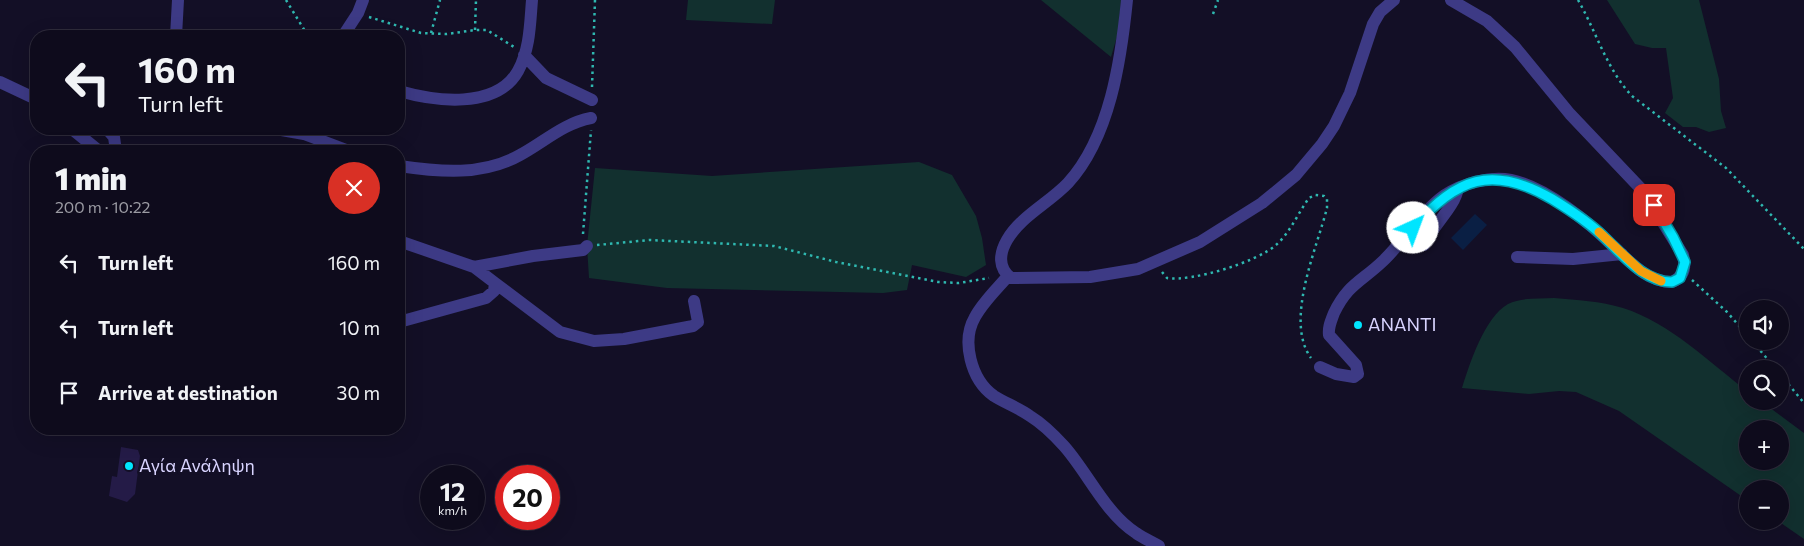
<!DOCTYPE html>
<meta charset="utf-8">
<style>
:root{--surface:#0e0b1c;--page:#1c1929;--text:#f1f3f6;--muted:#9b9ba3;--line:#2e2b3b}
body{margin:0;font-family:Commissioner,sans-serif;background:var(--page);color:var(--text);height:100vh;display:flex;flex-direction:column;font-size:19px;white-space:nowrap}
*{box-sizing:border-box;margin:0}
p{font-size:16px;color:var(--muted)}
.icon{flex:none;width:28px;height:28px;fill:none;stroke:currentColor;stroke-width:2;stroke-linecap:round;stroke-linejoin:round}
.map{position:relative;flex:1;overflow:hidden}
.details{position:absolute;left:30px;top:145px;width:375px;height:290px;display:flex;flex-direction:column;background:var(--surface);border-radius:20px;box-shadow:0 5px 20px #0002,0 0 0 1px var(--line)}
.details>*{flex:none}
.guide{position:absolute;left:30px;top:30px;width:375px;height:105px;border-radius:20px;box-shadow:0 5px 20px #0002,0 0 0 1px var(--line);background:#0e0b1c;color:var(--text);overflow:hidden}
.buttons{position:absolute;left:1739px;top:300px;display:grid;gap:10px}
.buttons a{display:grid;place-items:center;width:50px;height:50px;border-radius:50%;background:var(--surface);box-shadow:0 5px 20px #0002,0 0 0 1px var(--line);font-size:25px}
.speed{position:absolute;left:420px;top:465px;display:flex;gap:10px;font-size:25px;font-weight:700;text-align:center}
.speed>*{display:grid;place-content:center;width:65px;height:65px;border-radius:50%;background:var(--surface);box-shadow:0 5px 20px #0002,0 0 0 1px var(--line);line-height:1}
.speed small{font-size:12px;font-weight:400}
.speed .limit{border:8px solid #d22;background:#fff;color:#111}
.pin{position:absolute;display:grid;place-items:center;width:42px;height:42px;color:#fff;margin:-21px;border-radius:10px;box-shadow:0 2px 8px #0006}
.me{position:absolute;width:55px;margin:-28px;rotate:43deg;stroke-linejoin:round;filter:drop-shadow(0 0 4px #0008)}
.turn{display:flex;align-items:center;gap:18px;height:105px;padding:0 25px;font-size:22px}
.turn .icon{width:65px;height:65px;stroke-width:2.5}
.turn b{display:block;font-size:35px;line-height:42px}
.round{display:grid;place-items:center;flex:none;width:52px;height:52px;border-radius:26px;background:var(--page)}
.headline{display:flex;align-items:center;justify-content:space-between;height:85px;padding:0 25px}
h1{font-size:30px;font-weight:800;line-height:38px}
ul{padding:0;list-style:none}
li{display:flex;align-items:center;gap:15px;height:65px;padding:0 25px}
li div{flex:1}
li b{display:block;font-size:19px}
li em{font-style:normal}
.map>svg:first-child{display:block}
.green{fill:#12302f;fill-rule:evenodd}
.water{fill:#0a1f44}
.building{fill:#241b47}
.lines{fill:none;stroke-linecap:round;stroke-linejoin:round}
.path{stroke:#2fb8b0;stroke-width:2.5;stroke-dasharray:2.5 4;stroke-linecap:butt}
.minor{stroke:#3d3a85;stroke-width:12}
.route-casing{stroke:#0095a6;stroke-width:12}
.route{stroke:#00e5ff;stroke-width:9}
.slow{stroke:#f59e0b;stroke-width:9}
.poi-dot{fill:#00e5ff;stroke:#130f26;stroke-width:2}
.labels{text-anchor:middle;stroke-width:5;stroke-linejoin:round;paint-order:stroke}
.poi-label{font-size:18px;fill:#d9d4ff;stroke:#130f26;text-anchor:start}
</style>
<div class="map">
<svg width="1804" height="546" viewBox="0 0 1804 546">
<rect width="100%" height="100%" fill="#130f26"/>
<!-- green -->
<path class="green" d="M688,0h87l-3,24 -86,-4z
M1041,0h80l-3,33 -7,24z
M1607,0h92l20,79 2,32 5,17 -17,4 -13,-5h-13l-18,-14 8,-15 -7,-50h-14l-17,-4z
M919,162l33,13 24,41 6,22 4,27 -20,12 -54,-12 -5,25 -24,3 -216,-5 -78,-10 -2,-32 8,-78 117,8z
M1554,298c23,2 46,3 69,10 47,15 86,54 124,83l1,10h13l43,32v106l-26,-18 2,-32h-32l-1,11 -128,-89 -43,-19 -17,-1 -30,3 -67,-6c8,-25 22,-70 46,-84 13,-7 32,-5 46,-6zM1748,429h32v32h-32z"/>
<!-- water -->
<path class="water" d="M1475,214l12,11 -24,25 -12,-12z"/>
<!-- building -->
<path class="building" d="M121,447l17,3 2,6 -5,38 -8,8 -18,-6 3,-20 5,1z"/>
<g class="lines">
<!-- path -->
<path class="path" d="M286,0l22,36
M1578,0c18,31 29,70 54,96l94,72 78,81
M1213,14l5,-14
M369,17l52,16 26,1 28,-4h12l27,17
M475,30l1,-30
M431,33l9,-33
M592,87l3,-87
M583,234l8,-104
M597,245l52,-5 125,6 62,16 102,20 21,1 30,-5
M1162,272l5,6c25,4 90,-16 109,-33 14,-12 22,-32 33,-47l6,-3 9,1 3,3v9c-10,40 -43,113 -16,150
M1692,280l35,32 21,24
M1752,341l24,28
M1780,374l24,29"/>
<!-- minor -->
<path class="minor" d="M1127,0c-6,60 -17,137 -59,183 -19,20 -47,33 -61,57 -8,14 -9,28 4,38l79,-1 48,-8 62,-27 62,-39 34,-28 26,-31 12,-18 16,-33 23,-69 7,-12 14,-12
M176,36l2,-36
M343,36l15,-23 5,-13
M524,55l22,23 46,22
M0,82l36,17
M399,91c35,10 97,19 119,-20 12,-22 12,-47 14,-71
M72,129l27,22
M107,129l7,8 2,14
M276,129l28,5 45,17
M399,166c41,6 84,10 121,-11 24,-13 44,-32 71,-37
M399,241l75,26 21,16 -1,8 -8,7 -87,24
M1424,245c9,-20 31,-38 34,-57
M1517,257l56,2 49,-5
M474,267l59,-11 50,-6 4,-4
M1008,276c-11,13 -25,26 -33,41 -14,24 -4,63 19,79 11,7 25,12 36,20 13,8 24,19 34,30 24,27 41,67 72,87 7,5 16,9 23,13
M495,283l65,49 34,9 30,-2 69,-13 5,-4 -4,-21
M1320,367l16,7 18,3 4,-3 -2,-9 -27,-30c-1,-8 2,-14 5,-22 14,-29 27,-31 49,-52 21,-20 38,-49 62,-66 18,-12 45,-19 66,-15 35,7 79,43 104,68 16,15 33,34 57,34 12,-5 14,-15 11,-27l-39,-63 -74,-78 -55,-67 -28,-26 -36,-21"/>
</g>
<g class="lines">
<!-- route casing -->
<g class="route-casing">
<path id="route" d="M1413,228c43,-50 79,-64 139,-29 18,11 37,23 52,38 19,18 40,45 68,45l8,-4 5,-16 -12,-25 -19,-32"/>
</g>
<!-- route -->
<use href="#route" class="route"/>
<!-- slow -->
<path class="slow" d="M1599,232l42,39 20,10"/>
</g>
<!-- markers -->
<g class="poi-dot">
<circle cx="1358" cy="325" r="5"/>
<circle cx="129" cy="466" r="5"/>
</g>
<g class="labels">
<!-- poi labels -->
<g class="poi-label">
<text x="1368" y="331">ΑΝΑΝΤΙ</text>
<text x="139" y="472">Αγία Ανάληψη</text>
</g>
</g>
</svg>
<div class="buttons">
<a><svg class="icon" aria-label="sound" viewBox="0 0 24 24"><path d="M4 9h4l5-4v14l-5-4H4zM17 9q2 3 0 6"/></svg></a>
<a><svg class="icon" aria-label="search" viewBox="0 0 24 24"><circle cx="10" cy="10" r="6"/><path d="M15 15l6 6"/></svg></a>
<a>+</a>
<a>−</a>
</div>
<div class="speed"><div>12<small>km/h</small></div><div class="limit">20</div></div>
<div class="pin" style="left:1654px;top:205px;background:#d93025"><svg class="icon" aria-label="arrive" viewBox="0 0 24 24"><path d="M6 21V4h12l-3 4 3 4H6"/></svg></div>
<svg class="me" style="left:1413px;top:228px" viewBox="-20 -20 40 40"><circle r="19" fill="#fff"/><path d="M0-13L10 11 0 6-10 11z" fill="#00e5ff"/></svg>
<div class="guide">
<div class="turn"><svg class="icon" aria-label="left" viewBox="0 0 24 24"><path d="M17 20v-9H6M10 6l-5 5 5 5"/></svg><div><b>160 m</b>Turn left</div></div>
</div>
<section class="details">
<div class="headline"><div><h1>1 min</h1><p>200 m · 10:22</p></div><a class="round" style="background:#d93025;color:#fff"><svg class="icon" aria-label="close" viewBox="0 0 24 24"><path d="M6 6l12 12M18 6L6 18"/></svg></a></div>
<ul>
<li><svg class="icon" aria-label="left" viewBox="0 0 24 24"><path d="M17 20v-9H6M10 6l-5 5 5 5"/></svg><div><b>Turn left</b></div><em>160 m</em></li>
<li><svg class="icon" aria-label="left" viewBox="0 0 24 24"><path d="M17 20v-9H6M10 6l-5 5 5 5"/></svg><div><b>Turn left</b></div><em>10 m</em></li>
<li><svg class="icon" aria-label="arrive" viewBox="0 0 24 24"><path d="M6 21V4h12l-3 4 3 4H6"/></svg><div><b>Arrive at destination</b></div><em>30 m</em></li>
</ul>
</section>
</div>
